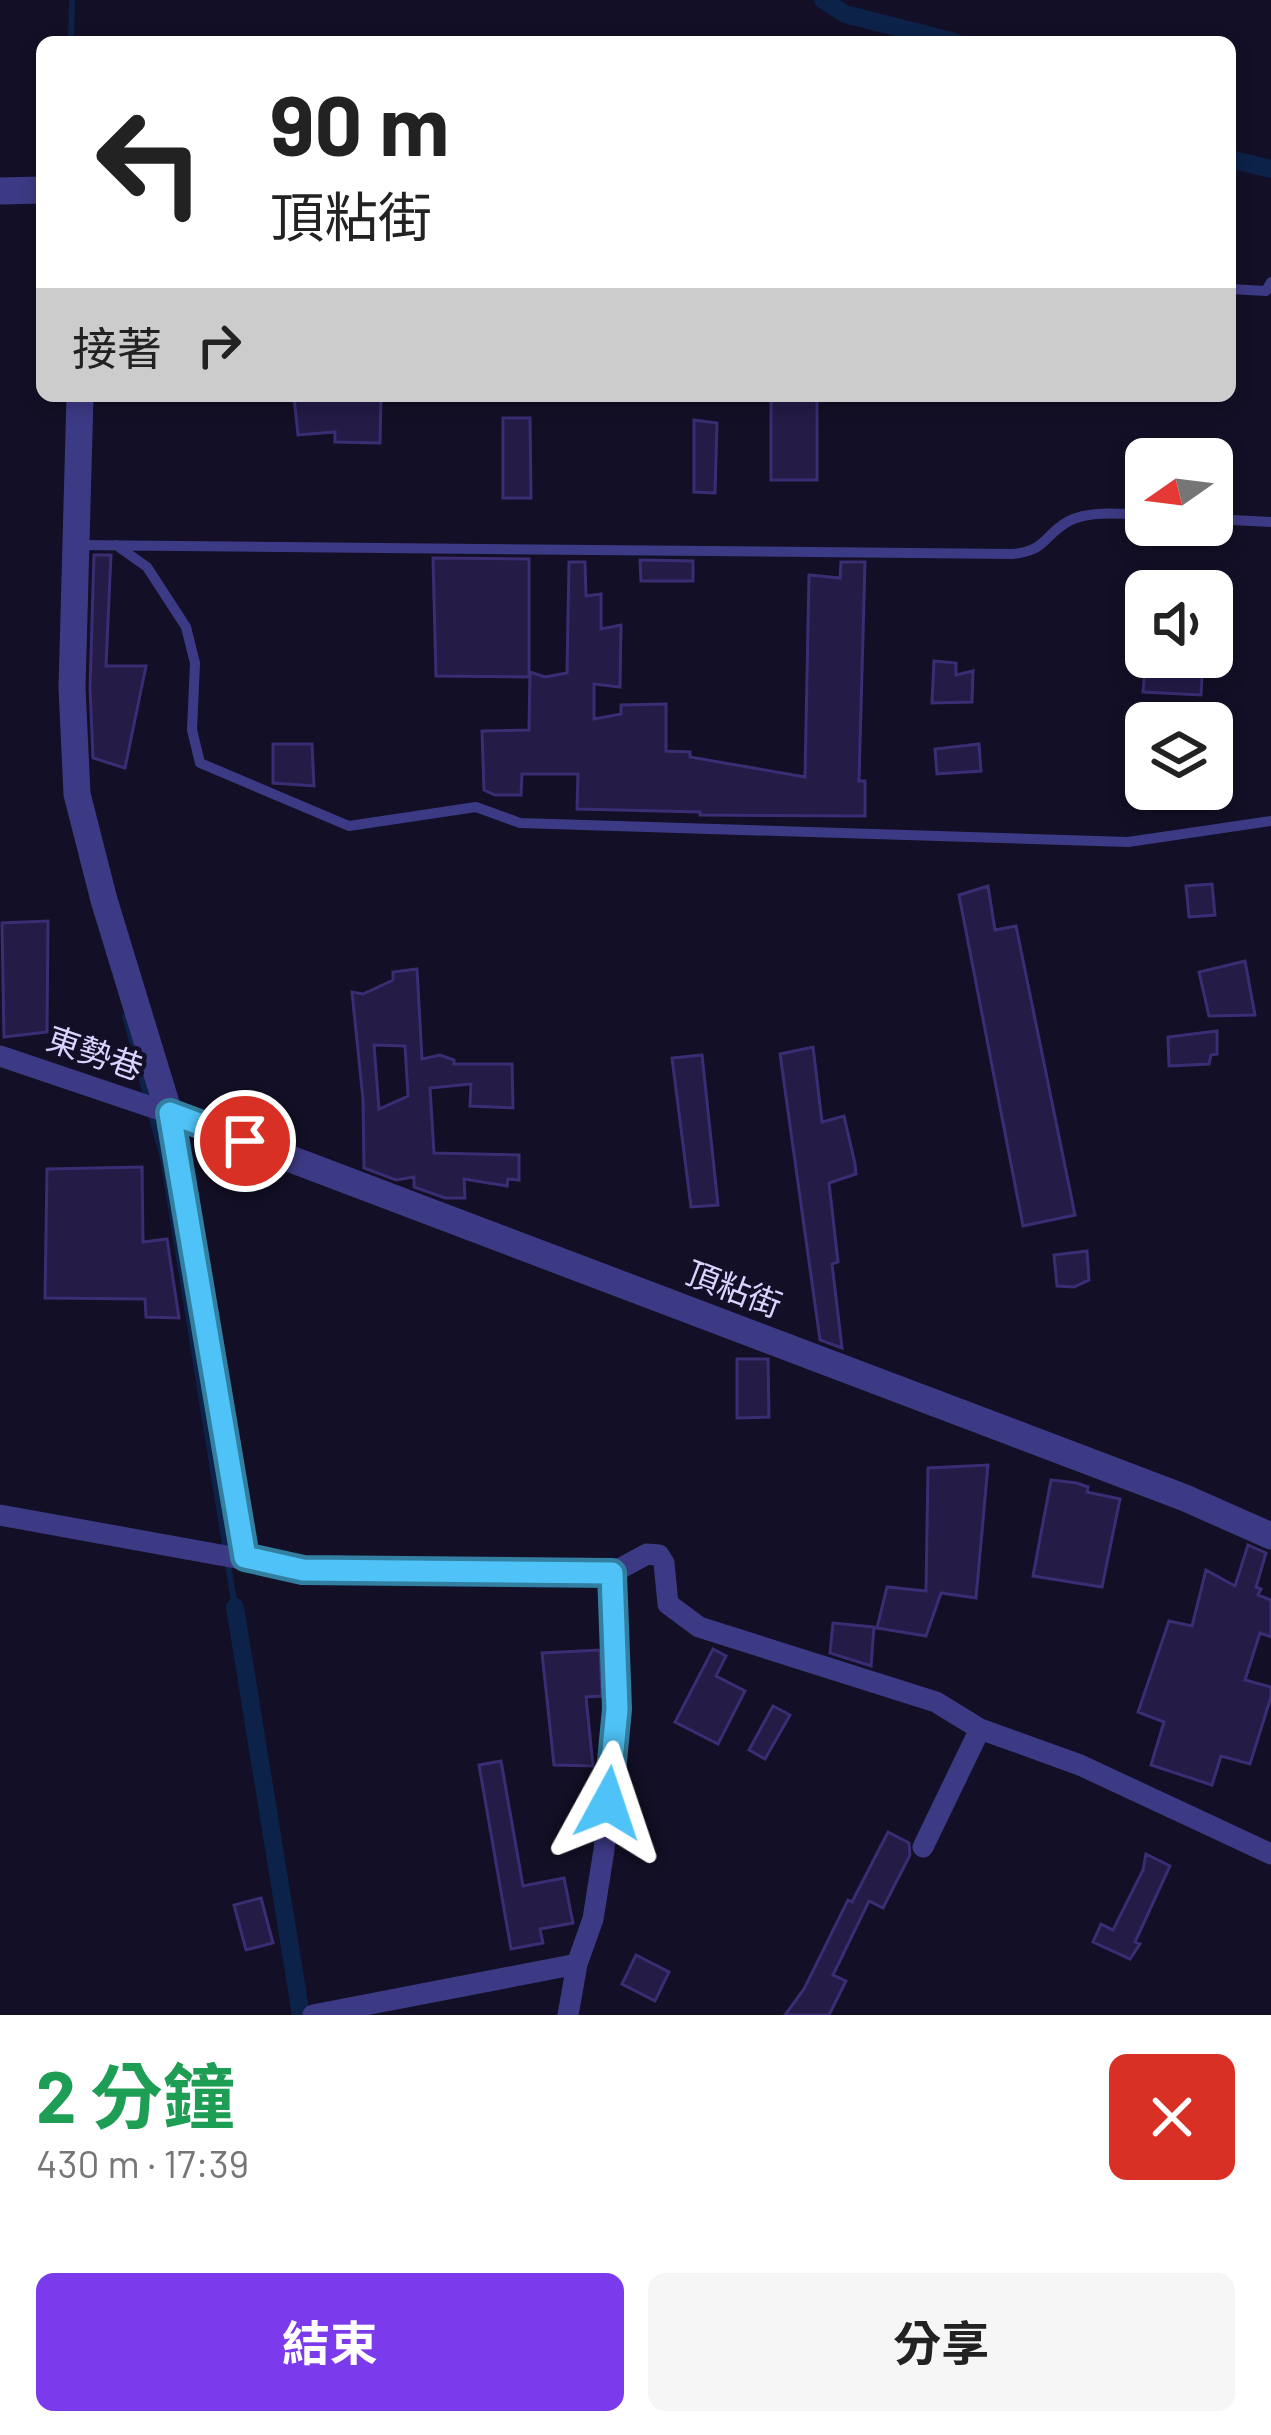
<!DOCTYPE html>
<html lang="zh-TW">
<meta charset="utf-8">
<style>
:root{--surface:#fff;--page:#f6f6f6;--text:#222;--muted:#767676;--accent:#7c3aed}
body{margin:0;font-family:Barlow,"Noto Sans TC",sans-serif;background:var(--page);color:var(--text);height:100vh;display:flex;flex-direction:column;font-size:45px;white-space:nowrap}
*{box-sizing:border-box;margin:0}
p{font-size:39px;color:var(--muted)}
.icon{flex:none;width:66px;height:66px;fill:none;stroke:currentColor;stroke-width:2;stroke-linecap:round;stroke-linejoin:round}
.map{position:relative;height:2015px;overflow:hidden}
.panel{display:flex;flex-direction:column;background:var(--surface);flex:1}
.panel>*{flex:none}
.guide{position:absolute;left:36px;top:36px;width:1200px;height:366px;border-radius:18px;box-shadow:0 6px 18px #0003;background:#fff;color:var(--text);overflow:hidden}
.needle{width:78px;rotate:256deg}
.controls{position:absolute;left:1125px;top:438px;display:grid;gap:24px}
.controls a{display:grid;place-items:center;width:108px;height:108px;border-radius:18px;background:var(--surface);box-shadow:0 6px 18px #0003;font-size:60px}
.pin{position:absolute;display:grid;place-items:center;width:102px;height:102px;color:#fff;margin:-51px;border:6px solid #fff;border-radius:50%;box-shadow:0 3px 12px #0007}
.me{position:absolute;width:132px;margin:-66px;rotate:5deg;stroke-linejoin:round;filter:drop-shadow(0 0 9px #0008)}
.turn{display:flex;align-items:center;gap:42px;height:252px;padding:0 36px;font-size:54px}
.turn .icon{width:156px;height:156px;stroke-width:2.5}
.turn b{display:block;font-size:84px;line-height:102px}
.then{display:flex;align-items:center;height:114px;padding:0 36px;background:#0003;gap:24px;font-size:45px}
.round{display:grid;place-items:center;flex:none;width:126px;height:126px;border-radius:18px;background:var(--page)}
.head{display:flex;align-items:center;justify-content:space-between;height:204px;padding:0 36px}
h1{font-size:72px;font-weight:700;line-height:90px;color:#1e9e55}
.action{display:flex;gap:24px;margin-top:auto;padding:24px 36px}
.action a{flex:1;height:138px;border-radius:18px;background:var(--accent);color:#fff;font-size:48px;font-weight:700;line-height:138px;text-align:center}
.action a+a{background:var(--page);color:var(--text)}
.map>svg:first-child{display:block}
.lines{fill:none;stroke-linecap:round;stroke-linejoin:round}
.stream{stroke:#0c2248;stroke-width:6}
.canal{stroke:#0c2248;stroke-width:18}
.building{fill:#241b47;stroke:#3b2d73;stroke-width:3;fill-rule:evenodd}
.service{stroke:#3d3a85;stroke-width:10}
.minor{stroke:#3d3a85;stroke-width:21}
.tertiary{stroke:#3d3a85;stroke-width:27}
.route-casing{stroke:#337fa1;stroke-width:30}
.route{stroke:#4fc3f7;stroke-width:21}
.labels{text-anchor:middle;stroke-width:9;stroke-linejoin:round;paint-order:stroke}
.street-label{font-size:33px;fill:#d9d4ff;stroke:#130f26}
</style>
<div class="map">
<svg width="1271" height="2015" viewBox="0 0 1271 2015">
<rect width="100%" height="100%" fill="#130f26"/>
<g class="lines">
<!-- stream -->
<path class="stream" d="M71,42l1,-42
M125,1016l23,86
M151,1115l12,43 63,393
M228,1564l7,43"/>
<!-- canal -->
<path class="canal" d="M823,0l22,14 110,28
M1230,159l41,10
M235,1607l66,408"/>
</g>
<!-- building -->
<path class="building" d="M381,396l-1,47 -45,-1v-10l-37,3 -4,-38z
M771,396h46v84h-46z
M503,418h27l1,80h-28z
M694,420l23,3 -2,70 -21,-1z
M94,555h17l-5,111h40l-21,102 -32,-10 -3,-70z
M433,558l96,1v118l-93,-1z
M640,560l53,1v20h-52z
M569,562h16l1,34 15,-2v35l20,-4 -1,62 -26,-3v35l27,-5v-9l45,-1v47l24,1v5l115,20 4,-202 31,3 1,-16h24l-6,219h6v35l-165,-1v-3l-123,-3 1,-35h-56l-1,21h-26l-11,-5 -2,-59 47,-1 1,-58 15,5 22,-4z
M1146,657h57l-2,38 -58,-3z
M934,661l22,2v12l17,-4 -1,31 -40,1z
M273,744h39l2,42 -41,-3z
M979,744l2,27 -44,3 -2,-25z
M1212,884l3,31 -26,2 -3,-31z
M988,886l7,44 21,-4 59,289 -52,11 -64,-331z
M48,921l-1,111 -43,5 -2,-114z
M1245,961l10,54 -46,1 -10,-44z
M417,969l5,90 18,-4 14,5v4h58l1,44 -43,-2 1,-22 -41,4 4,65 85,2v25l-11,-1 -1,7 -43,-7 1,19h-20l-31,-11v-10l-18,3 -32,-12 -1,-69 -11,-107 11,2 30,-14v-8zM374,1045l31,1 3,50 -29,13z
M1217,1031v23l-6,1 -2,9 -40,2 -1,-29z
M813,1047l9,75 22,-6 11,48 1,10 -27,9 9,79 -6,2 10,84 -22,-8 -40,-286z
M702,1055l16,150 -27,2 -19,-149z
M142,1167l1,75 24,-3 12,79 -33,-1 -1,-18 -100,-1 2,-129z
M1087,1251l2,29 -15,7 -17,-1 -3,-31z
M737,1359h31l1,58 -32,1z
M988,1465l-12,133 -35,-5 -15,43 -49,-8 10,-41 39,4 2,-123z
M1051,1480l26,3 11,4 -1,5 33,7 -18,88 -69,-11z
M1248,1545l18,8 -10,34 5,2 -3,6 13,5v37l-11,-4 -15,47 26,7v10l-21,67 -29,-8 -9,29 -61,-20 13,-43 -26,-10 31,-91 23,5 14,-56 29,16z
M833,1623l41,4 -3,39 -41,-13z
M713,1649l13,7 -10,20 29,15 -27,53 -43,-22z
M600,1650l2,46 -16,1 7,69 -39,-1 -12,-112z
M773,1706l17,9 -25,44 -16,-9z
M501,1761l22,125 41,-8 9,45 -33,6 3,14 -32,6 -32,-184z
M888,1832l21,11 1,12 -27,53 -14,-7 -36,74 13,6 -17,34h-44l19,-26 44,-89 4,2z
M1146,1854l24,12 -35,76 5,2 -10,15 -37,-17 8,-18 12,6 30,-60z
M261,1898l12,45 -27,7 -12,-45z
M636,1955l33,17 -14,29 -33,-17z"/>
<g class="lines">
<!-- service -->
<path class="service" d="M1230,289l36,2 5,-9
M1212,519l59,3
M76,545l937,9c35,-4 30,-19 56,-33 20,-11 55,-7 77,-6
M116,545l31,22 39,60 9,36 -3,67 8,33 149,63 127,-19 44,16 608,19 143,-21
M170,1117l75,440"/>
<!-- minor -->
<path class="minor" d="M0,1056l169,57
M0,1515l303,55 309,3 35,-19 12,1 5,8 4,41 31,23 237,75 44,27 100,36 191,89
M923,1847l57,-118
M313,2015l264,-51
M568,2015l9,-51 16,-45 11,-69 13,-141 -5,-136"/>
<!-- tertiary -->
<path class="tertiary" d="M0,191l42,-1
M80,396l-8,292 5,106 27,106 65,213 1014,384 88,39"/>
</g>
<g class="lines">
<!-- route casing -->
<g class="route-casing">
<path id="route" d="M245,1141l-75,-28 75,444 58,13 309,3 5,136 -9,94"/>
</g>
<!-- route -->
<use href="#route" class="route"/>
</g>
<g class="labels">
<!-- street labels -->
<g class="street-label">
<text transform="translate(95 1053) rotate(19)" y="12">東勢巷</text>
<text transform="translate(734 1289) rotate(21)" y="12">頂粘街</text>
</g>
</g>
</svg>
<div class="controls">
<a><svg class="needle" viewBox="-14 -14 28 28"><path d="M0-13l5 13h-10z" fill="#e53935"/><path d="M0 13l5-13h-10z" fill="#767676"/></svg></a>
<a><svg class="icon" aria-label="sound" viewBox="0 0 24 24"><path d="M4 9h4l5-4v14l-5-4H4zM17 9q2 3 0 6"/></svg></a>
<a><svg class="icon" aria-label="layers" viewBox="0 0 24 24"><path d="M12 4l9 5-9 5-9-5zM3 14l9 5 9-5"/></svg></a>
</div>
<div class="pin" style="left:245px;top:1141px;background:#d93025"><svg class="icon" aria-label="arrive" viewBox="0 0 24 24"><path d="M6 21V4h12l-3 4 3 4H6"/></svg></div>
<svg class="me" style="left:608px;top:1803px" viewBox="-20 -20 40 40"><path d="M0-17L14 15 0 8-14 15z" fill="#4fc3f7" stroke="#fff" stroke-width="4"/></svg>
<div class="guide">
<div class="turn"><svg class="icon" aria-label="left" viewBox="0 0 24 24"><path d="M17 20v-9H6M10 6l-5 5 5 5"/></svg><div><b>90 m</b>頂粘街</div></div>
<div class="then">接著<svg class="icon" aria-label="right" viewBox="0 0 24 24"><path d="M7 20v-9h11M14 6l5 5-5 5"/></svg></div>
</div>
</div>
<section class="panel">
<div class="head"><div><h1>2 分鐘</h1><p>430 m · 17:39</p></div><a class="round" style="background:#d93025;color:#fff"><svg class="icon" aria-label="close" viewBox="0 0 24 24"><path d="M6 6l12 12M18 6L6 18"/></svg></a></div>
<div class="action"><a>結束</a><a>分享</a></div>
</section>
